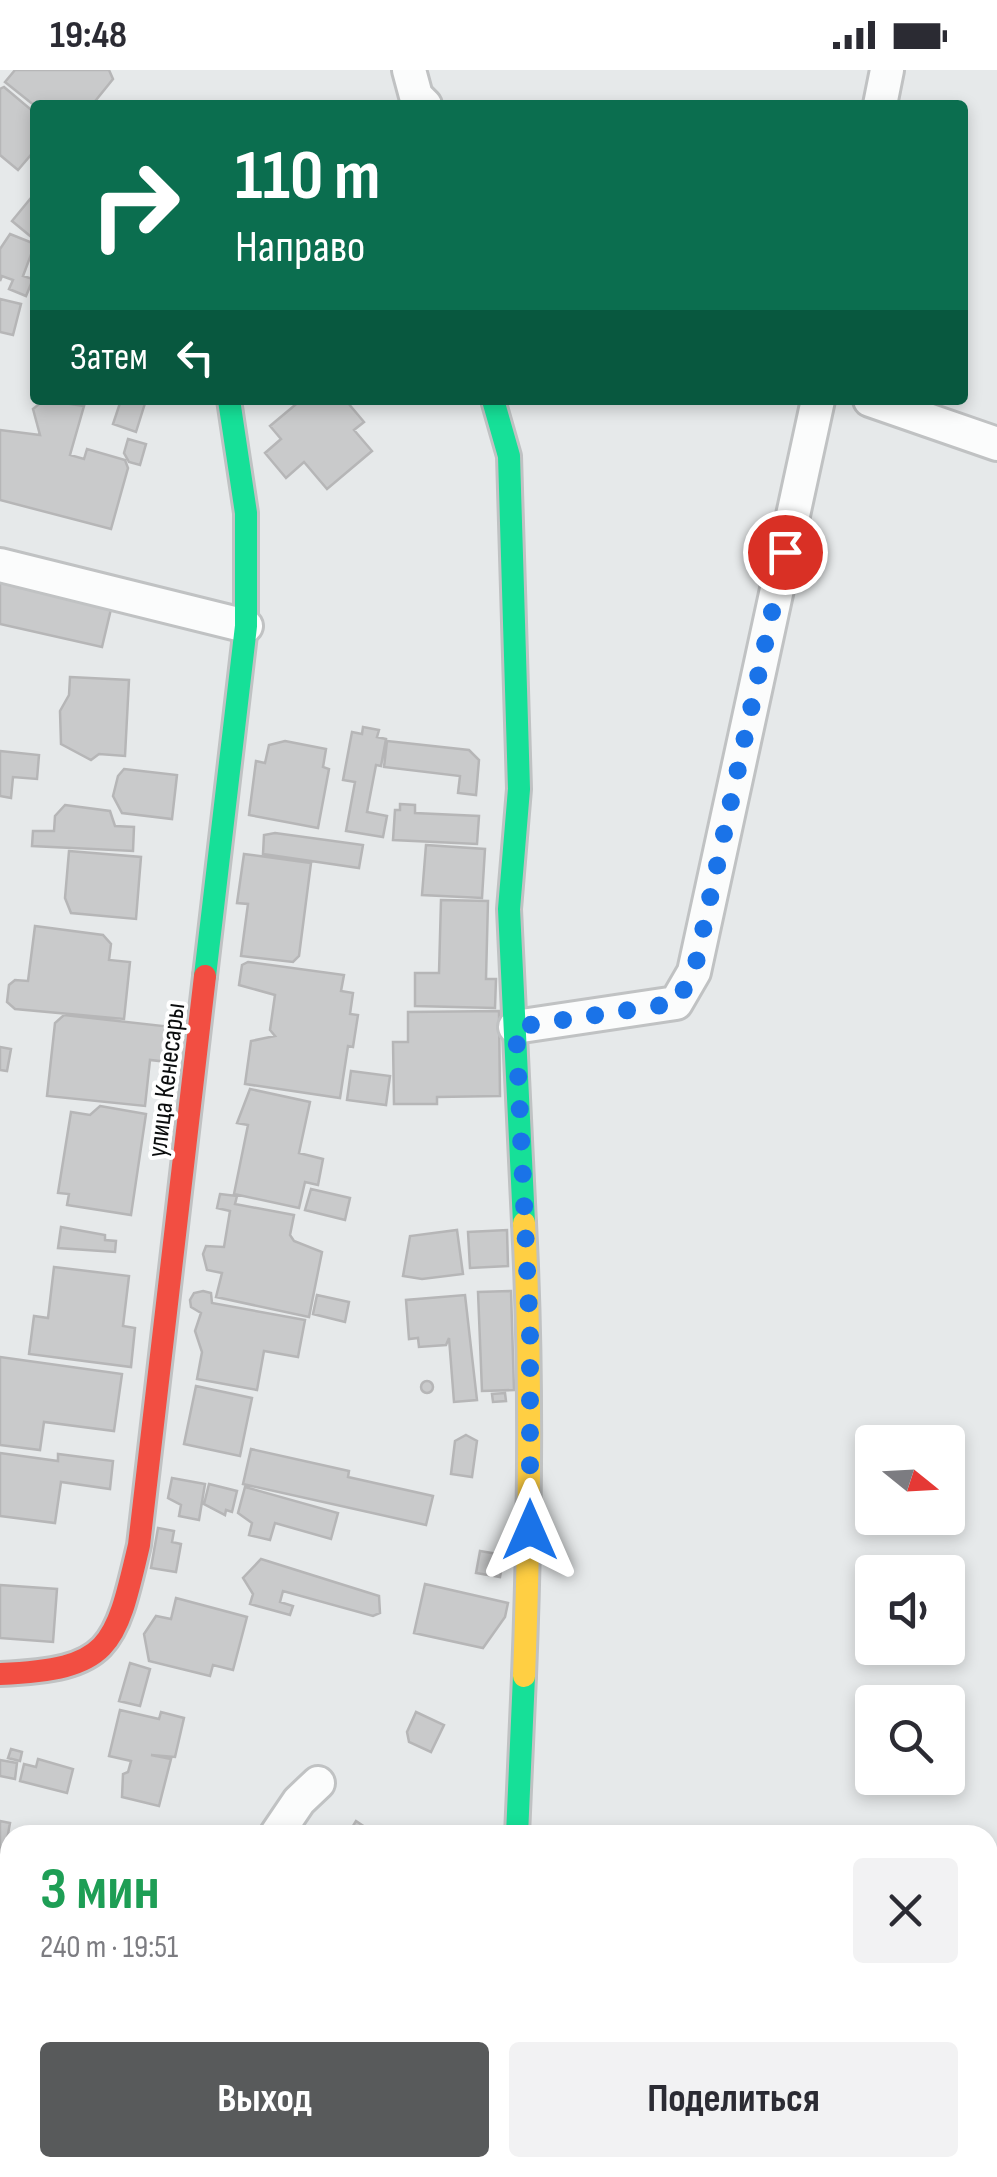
<!DOCTYPE html>
<html lang="ru">
<meta charset="utf-8">
<style>
:root{--surface:#fff;--page:#f2f2f3;--text:#2b2b33;--muted:#7c7c81;--accent:#585a5b}
body{margin:0;font-family:"Sofia Sans Condensed",sans-serif;background:var(--page);color:var(--text);height:100vh;display:flex;flex-direction:column;font-size:38px;white-space:nowrap}
*{box-sizing:border-box;margin:0}
p{font-size:32px;color:var(--muted)}
.icon{flex:none;width:55px;height:55px;fill:none;stroke:currentColor;stroke-width:2;stroke-linecap:round;stroke-linejoin:round}
.map{position:relative;flex:1;overflow:hidden}
.details{position:absolute;left:0px;top:1755px;width:998px;height:352px;display:flex;flex-direction:column;background:var(--surface);border-radius:30px 30px 0 0;box-shadow:0 5px 15px #0003}
.details>*{flex:none}
.top-card{position:absolute;left:30px;top:30px;width:938px;height:305px;border-radius:10px;box-shadow:0 5px 15px #0003;background:#0b6e4f;color:#fff;overflow:hidden}
.needle{width:65px;rotate:108deg}
.fabs{position:absolute;left:855px;top:1355px;display:grid;gap:20px}
.fabs a{display:grid;place-items:center;width:110px;height:110px;border-radius:10px;background:var(--surface);box-shadow:0 5px 15px #0003;font-size:50px}
.pin{position:absolute;display:grid;place-items:center;width:85px;height:85px;color:#fff;margin:-42px;border:5px solid #fff;border-radius:50%;box-shadow:0 2px 10px #0007}
.me{position:absolute;width:110px;margin:-55px;rotate:0deg;stroke-linejoin:round;filter:drop-shadow(0 0 8px #0008)}
.turn{display:flex;align-items:center;gap:35px;height:210px;padding:0 40px;font-size:45px}
.turn .icon{width:130px;height:130px;stroke-width:2.5}
.turn b{display:block;font-size:70px;line-height:85px}
.then{display:flex;align-items:center;height:95px;padding:0 40px;background:#0003;gap:20px;font-size:38px}
.round{display:grid;place-items:center;flex:none;width:105px;height:105px;border-radius:10px;background:var(--page)}
.head{display:flex;align-items:center;justify-content:space-between;height:170px;padding:0 40px}
h1{font-size:60px;font-weight:700;line-height:75px;color:#1e9e55}
.cta{display:flex;gap:20px;margin-top:auto;padding:20px 40px}
.cta a{flex:1;height:115px;border-radius:10px;background:var(--accent);color:#fff;font-size:40px;font-weight:700;line-height:115px;text-align:center}
.cta a+a{background:var(--page);color:var(--text)}
.status{display:flex;justify-content:space-between;align-items:center;height:70px;padding:0 50px;background:var(--surface);direction:ltr}
.status svg{height:28px;fill:currentColor}
.map>svg:first-child{display:block}
.building{fill:#c9cacb;stroke:#b6b6b7;stroke-width:2.5}
.lines{fill:none;stroke-linecap:round;stroke-linejoin:round}
.street-casing{stroke:#c0c2c3;stroke-width:38}
.fast-casing{stroke:#c0c2c3;stroke-width:28}
.slow-casing{stroke:#c0c2c3;stroke-width:28}
.jam-casing{stroke:#c0c2c3;stroke-width:28}
.street{stroke:#fbfcfc;stroke-width:32}
.fast{stroke:#16e098;stroke-width:22}
.slow{stroke:#ffcf43;stroke-width:22}
.jam{stroke:#f24e42;stroke-width:22}
.route{stroke:#1a73e8;stroke-width:18;stroke-dasharray:0 32.4}
.labels{text-anchor:middle;stroke-width:8;stroke-linejoin:round;paint-order:stroke}
.street-label{font-size:28px;fill:#0b0d0e;stroke:#fff}
</style>
<div class="status"><b>19:48</b><svg viewBox="0 0 49 12"><path d="M0 12V9h3v3zM5 12V6h3v6zM10 12V3h3v9zM15 12V0h3v12zM26 1h20v11H26zM47 4h2v5h-2z"/></svg></div>
<div class="map">
<svg width="997" height="2107" viewBox="0 0 997 2107">
<rect width="100%" height="100%" fill="#e6e9ea"/>
<!-- building -->
<path class="building" d="M15,0h94l4,9 -21,26 -57,1 -30,-24z
M4,17l31,26v37l-17,20 -18,-15v-66z
M35,123v47l-23,-19z
M10,164l25,10 -12,32 10,3 -7,17 -17,-7 4,-9 -11,-4 -2,5v-32z
M0,229l21,5 -8,31 -13,-3z
M44,330l40,6 -14,49 14,4 3,-10 38,11 3,8 -17,61 -111,-29v-70l40,5 -7,-26z
M121,330h25l-10,32 -23,-8z
M301,330h51l-4,3 16,19 -10,8 18,21 -45,38 -23,-27 -18,16 -21,-25 16,-14 -11,-13z
M128,369l18,5 -6,21 -11,-3 -5,-9z
M0,501l111,38 -9,38 -102,-23z
M70,607l59,3 -4,76 -26,-2 -8,6 -30,-16 -1,-33 9,-16z
M363,657l16,3 -2,7 9,2 -5,27 -5,-1 -9,47 20,4 -4,21 -37,-6 9,-49 -12,-2 9,-48 10,2z
M285,671l41,8 -3,18 6,2 -11,59 -69,-13 7,-54 9,2 4,-18z
M387,671l82,9 10,10 -3,35 -18,-2 2,-17 -76,-9z
M0,681l39,4 -2,24 -24,-2 -2,21 -11,-2z
M124,699l53,6 -5,44 -50,-6 -9,-17 5,-20z
M400,734l15,1v8l64,3 -2,28 -84,-4 2,-30h5z
M65,735l45,6 5,15 19,1 -1,24 -101,-5 1,-15h21l1,-15z
M275,763l88,12 -4,23 -96,-14 1,-19z
M426,775l59,4 -3,49 -60,-3z
M69,781l72,6 -5,62 -65,-6 -6,-15z
M244,784l67,9 -12,93 -6,6 -52,-6 7,-52 -11,-1z
M441,830l47,1 -2,78h10l-1,29 -80,-2v-33h24z
M35,856l68,9 8,9 -2,16 21,2 -6,57 -109,-10 -8,-7 2,-17 6,-5 13,1z
M248,892l96,13 -3,16 12,2 -3,21 8,1 -5,32 -5,-1 -8,52 -95,-14 6,-43 24,-5 -5,-6 5,-35 -36,-10 3,-20z
M499,941l1,85 -63,1v7h-43l-1,-62h15v-30z
M64,945l108,12 -4,35 -18,-2 -5,46 -98,-10 8,-73z
M0,977l11,2 -4,22 -7,-1z
M351,1001l39,5 -4,29 -39,-5z
M250,1019l60,13 -11,51 24,6 -5,26 -13,-3 -6,26 -65,-14 14,-69 -11,-2z
M100,1036l46,8 -15,101 -64,-10 2,-11 -11,-1 13,-81 19,3z
M311,1119l39,9 -5,22 -40,-10z
M220,1124l17,2 -2,8 59,11 -4,20 4,6 28,11 -13,65 -93,-20 6,-24 -15,-3 -4,-16 3,-8 18,1 6,-36 -13,-3z
M61,1157l44,8v5l11,1 -1,11 -57,-4z
M457,1160l6,44 -41,5 -19,-3 7,-40z
M507,1160l1,36 -38,2 -2,-36z
M54,1197l75,9 -6,50 12,2 -4,39 -102,-13 5,-38 14,2z
M203,1221l8,2 1,10 93,17 -7,37 -34,-6 -7,39 -60,-11 5,-27 -7,-21 6,-18 -10,-6 -1,-7 4,-7z
M511,1221l3,99 -32,1 -4,-99z
M317,1225l32,7 -4,20 -32,-8z
M465,1225l12,105 -23,2 -5,-64 -3,7 -27,2 -1,-9 -9,1 -3,-39z
M0,1287l122,17 -8,57 -70,-9 -4,28 -40,-5z
M421 1317a6 6 0 1 1 12 0a6 6 0 1 1-12 0Z
M196,1316l56,12 -12,58 -56,-12z
M505,1323l1,8 -13,1 -1,-8z
M466,1365l11,6 -5,36 -21,-3 4,-33z
M251,1379l98,22 -1,6 85,19 -7,29 -183,-41z
M0,1383l58,8v-7l55,7 -3,28 -49,-7 -6,41 -55,-7z
M172,1408l33,6 -6,36 -20,-4 2,-11 -13,-7z
M209,1414l28,7 -5,21 -6,-2 -1,5 -21,-11z
M245,1417l93,26 -7,26 -56,-16 -5,17 -21,-5 3,-12 -14,-10z
M158,1458l16,3 -2,11 9,2 -5,28 -25,-4z
M480,1481l24,4 -4,22 -24,-4z
M261,1489l118,37 1,17 -7,3 -90,-25 -3,11 13,4 -3,9 -40,-11 3,-10 -10,-16z
M425,1514l83,19 -3,14 -22,31 -69,-15z
M0,1515l57,4 -4,53 -53,-4z
M176,1528l71,19 -14,53 -20,-5 -3,11 -61,-15 -5,-27 12,-18 15,3z
M130,1593l20,6 -10,37 -21,-5z
M120,1640l39,9 2,-7 23,6 -9,39 -24,-2 20,4 -12,47 -37,-9 1,-23 5,-2 3,-11 -22,-5z
M416,1642l28,13 -13,27 -22,-10 -2,-10z
M11,1679l11,3 -2,9 -12,-3z
M38,1689l35,10 -6,24 -47,-12 4,-17 12,3z
M0,1690l17,3 -2,16 -15,-3z
M0,1751l10,2 -6,34 6,1v31l-10,-2z
M356,1751l21,14h-40l4,-6 7,5z
M0,1876l4,1 -4,40z
M0,2061l10,1 4,45h-14z
M63,2098l17,2 -2,7h-34l2,-7 14,5z
M150,2098h62l-3,9h-63z
M217,2098h19l-4,9h-18z
M248,2098h16l-4,9h-16z
M289,2098h24l-3,8z
M329,2098h22l26,9h-52z"/>
<g class="lines">
<!-- street casing -->
<g class="street-casing">
<path id="street" d="M409,0l7,26 9,9
M880,35l7,-35
M870,330l127,44
M0,495l246,61
M515,957l161,-24 18,-31 124,-572
M276,1765l23,-34 19,-18
M988,1855l9,-46
M511,2098v9
M120,2107l2,-9
M935,2107l2,-9"/>
</g>
<!-- fast casing -->
<g class="fast-casing">
<path id="fast" d="M493,330l16,56 10,333 -10,120 15,314
M205,906l41,-350v-113l-17,-113
M517,1765l7,-159"/>
</g>
<!-- slow casing -->
<g class="slow-casing">
<path id="slow" d="M524,1606c6,-151 8,-301 0,-453"/>
</g>
<!-- jam casing -->
<g class="jam-casing">
<path id="jam" d="M0,1604c111,-5 115,-26 139,-129l66,-569"/>
</g>
<!-- street -->
<use href="#street" class="street"/>
<!-- fast -->
<use href="#fast" class="fast"/>
<!-- slow -->
<use href="#slow" class="slow"/>
<!-- jam -->
<use href="#jam" class="jam"/>
</g>
<g class="lines">
<!-- route -->
<path class="route" d="M530,1460v-196l-14,-307 160,-24 18,-31 91,-420"/>
</g>
<g class="labels">
<!-- street labels -->
<g class="street-label">
<text transform="translate(165 1010) rotate(-83)" y="10">улица Кенесары</text>
</g>
</g>
</svg>
<div class="fabs">
<a><svg class="needle" viewBox="-14 -14 28 28"><path d="M0-13l5 13h-10z" fill="#e53935"/><path d="M0 13l5-13h-10z" fill="#7c7c81"/></svg></a>
<a><svg class="icon" aria-label="sound" viewBox="0 0 24 24"><path d="M4 9h4l5-4v14l-5-4H4zM17 9q2 3 0 6"/></svg></a>
<a><svg class="icon" aria-label="search" viewBox="0 0 24 24"><circle cx="10" cy="10" r="6"/><path d="M15 15l6 6"/></svg></a>
</div>
<div class="pin" style="left:785px;top:482px;background:#d93025"><svg class="icon" aria-label="arrive" viewBox="0 0 24 24"><path d="M6 21V4h12l-3 4 3 4H6"/></svg></div>
<svg class="me" style="left:530px;top:1460px" viewBox="-20 -20 40 40"><path d="M0-17L14 15 0 8-14 15z" fill="#1a73e8" stroke="#fff" stroke-width="4"/></svg>
<div class="top-card">
<div class="turn"><svg class="icon" aria-label="right" viewBox="0 0 24 24"><path d="M7 20v-9h11M14 6l5 5-5 5"/></svg><div><b>110 m</b>Направо</div></div>
<div class="then">Затем<svg class="icon" aria-label="left" viewBox="0 0 24 24"><path d="M17 20v-9H6M10 6l-5 5 5 5"/></svg></div>
</div>
<section class="details">
<div class="head"><div><h1>3 мин</h1><p>240 m · 19:51</p></div><a class="round"><svg class="icon" aria-label="close" viewBox="0 0 24 24"><path d="M6 6l12 12M18 6L6 18"/></svg></a></div>
<div class="cta"><a>Выход</a><a>Поделиться</a></div>
</section>
</div>
